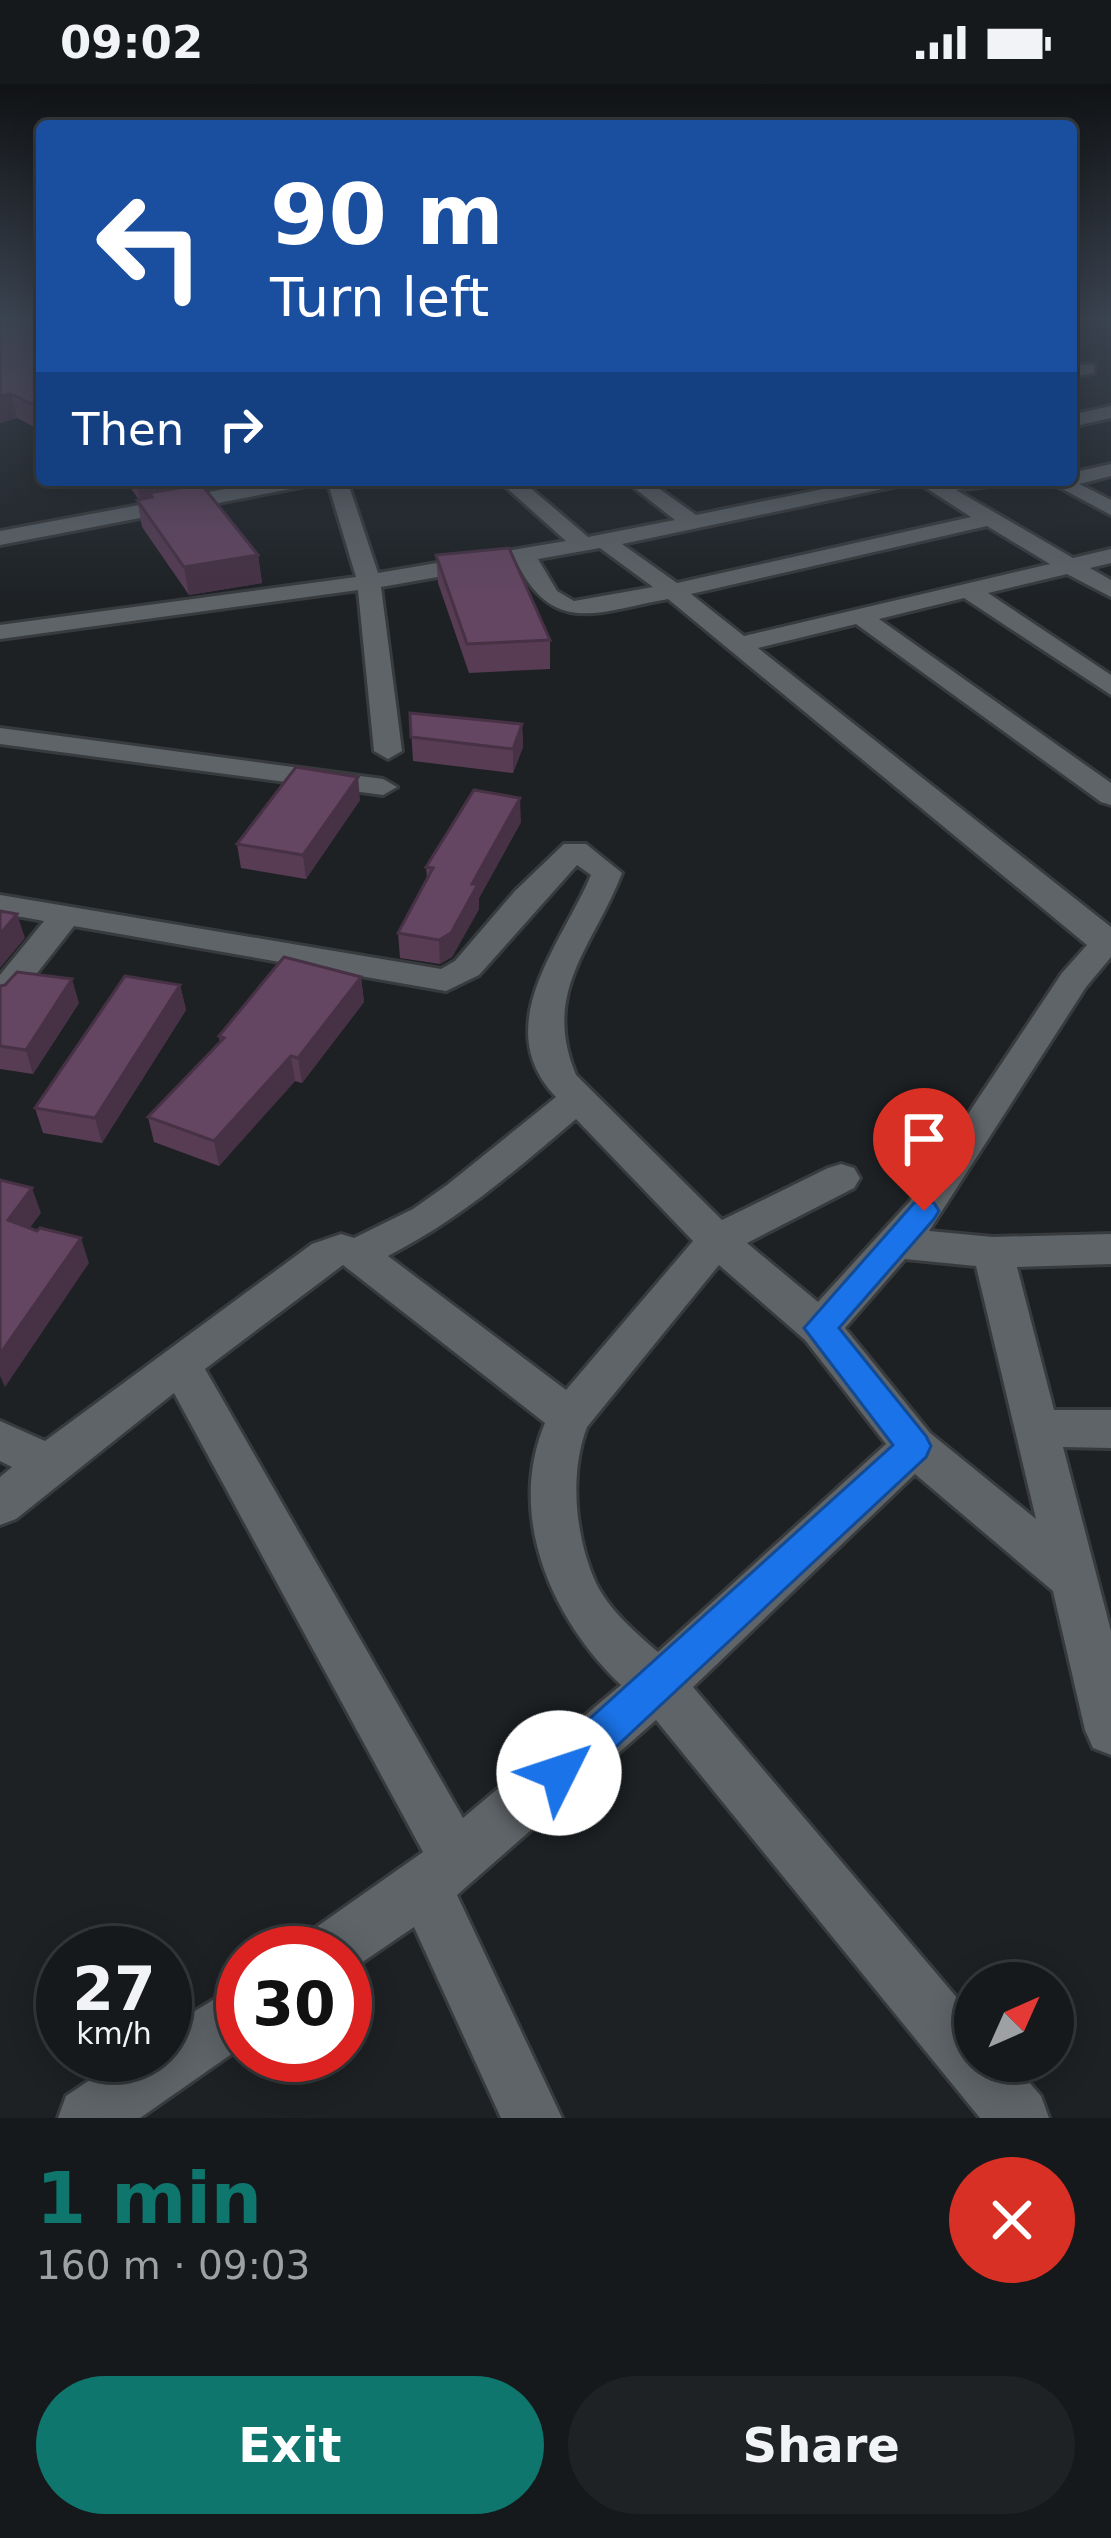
<!DOCTYPE html>
<meta charset="utf-8">
<style>
:root{--surface:#16191b;--page:#1f2224;--text:#f1f3f6;--muted:#9ea0a3;--line:#35383a;--accent:#0f766e}
body{margin:0;font-family:"DejaVu Sans",sans-serif;background:var(--page);color:var(--text);height:100vh;display:flex;flex-direction:column;font-size:45px;white-space:nowrap}
*{box-sizing:border-box;margin:0}
p{font-size:39px;color:var(--muted)}
.icon{flex:none;width:66px;height:66px;fill:none;stroke:currentColor;stroke-width:2;stroke-linecap:round;stroke-linejoin:round}
.map{position:relative;height:2034px;overflow:hidden}
.details{display:flex;flex-direction:column;background:var(--surface);flex:1}
.details>*{flex:none}
.banner{position:absolute;left:36px;top:36px;width:1041px;height:366px;border-radius:12px;box-shadow:0 6px 30px #0003,0 0 0 3px var(--line);background:#1a4fa0;color:#fff;overflow:hidden}
.needle{width:78px;rotate:45deg}
.fabs{position:absolute;left:954px;top:1878px;display:grid;gap:24px}
.fabs a{display:grid;place-items:center;width:120px;height:120px;border-radius:50%;background:var(--surface);box-shadow:0 6px 30px #0003,0 0 0 3px var(--line);font-size:60px}
.speed{position:absolute;left:36px;top:1842px;display:flex;gap:24px;font-size:60px;font-weight:700;text-align:center}
.speed>*{display:grid;place-content:center;width:156px;height:156px;border-radius:50%;background:var(--surface);box-shadow:0 6px 30px #0003,0 0 0 3px var(--line);line-height:1}
.speed small{font-size:30px;font-weight:400}
.speed .limit{border:18px solid #d22;background:#fff;color:#111}
.pin{position:absolute;display:grid;place-items:center;width:102px;height:102px;color:#fff;margin:-123px -51px;border-radius:50% 50% 50% 0;rotate:-45deg;box-shadow:0 0 12px #0007}
.pin .icon{rotate:45deg}
.me{position:absolute;width:132px;margin:-66px;rotate:49deg;stroke-linejoin:round;filter:drop-shadow(0 0 9px #0008)}
.turn{display:flex;align-items:center;gap:42px;height:252px;padding:0 36px;font-size:54px}
.turn .icon{width:156px;height:156px;stroke-width:2.5}
.turn b{display:block;font-size:84px;line-height:102px}
.then{display:flex;align-items:center;height:114px;padding:0 36px;background:#0003;gap:24px;font-size:45px}
.round{display:grid;place-items:center;flex:none;width:126px;height:126px;border-radius:63px;background:var(--page)}
.summary{display:flex;align-items:center;justify-content:space-between;height:204px;padding:0 36px}
h1{font-size:72px;font-weight:600;line-height:90px;color:var(--accent)}
.action{display:flex;gap:24px;margin-top:auto;padding:24px 36px}
.action a{flex:1;height:138px;border-radius:72px;background:var(--accent);color:#fff;font-size:48px;font-weight:600;line-height:138px;text-align:center}
.action a+a{background:var(--page);color:var(--text)}
.status{display:flex;justify-content:space-between;align-items:center;height:84px;padding:0 60px;background:var(--surface);direction:ltr}
.status svg{height:33px;fill:currentColor}
.map>svg:first-child{display:block}
.lines{fill:none;stroke-linecap:round;stroke-linejoin:round}
.minor-casing{stroke:#383b3d;stroke-width:6}
.minor{fill:#5f6468;fill-rule:evenodd}
.wall{fill:#573c54}
.shaded-wall{fill:#473145}
.building{fill:#654662;stroke:#473145;stroke-width:3}
.route{fill:#1a73e8;stroke:#114b97;stroke-width:3}
</style>
<div class="status"><b>09:02</b><svg viewBox="0 0 49 12"><path d="M0 12V9h3v3zM5 12V6h3v6zM10 12V3h3v9zM15 12V0h3v12zM26 1h20v11H26zM47 4h2v5h-2z"/></svg></div>
<div class="map">
<svg width="1111" height="2034" viewBox="0 0 1111 2034">
<rect width="100%" height="100%" fill="#1d2124"/>
<g class="lines">
<!-- minor casing -->
<g class="minor-casing">
<path id="minor" d="M1088,280l6,1v8l-23,4v-10z
M1111,322v12l-40,9v-12z
M1111,380v12l-32,8 32,16v15l-65,-35h25v-7z
M273,396h43l-10,6 -306,59v-14z
M327,396h20l31,93 188,-32 -68,-61h23l67,57 87,-17 -51,-40h23l49,35 171,-35h40l-10,6 -275,58 55,39 294,-66 -57,-37h84l-10,6 -32,4 117,68 38,-9v14l-21,5 21,12v17l-44,-23 -79,19 123,82v20l-147,-97 -85,21 232,164v22l-10,-3 -245,-178 -98,24 353,279v30l-25,30 -157,244 64,6 118,-3v30l-94,3 37,143h57v38l-48,-1 48,184v124l-18,-7 -8,-18 -32,-139 -138,-117 -222,213 282,332v42h35l31,35 8,22h-69l-324,-398 -199,175 105,223h-61l-87,-191 -69,47v-21h-45l8,-20 115,-81 -249,-459 -158,126 -16,6v-48l12,-10 -12,-6v-40l45,20 267,-197 29,-10 13,4 59,-29 34,-24 109,-88c-68,-71 6,-153 35,-222l-14,-10 -98,110 -33,16 -372,-65 -62,79 -12,3v-33l44,-54 -44,-8v-18l441,74 14,-8 60,-70 49,-47h22l36,29c-29,75 -81,118 -46,202l146,145 106,-52 13,-4 13,4 6,10 -6,10 -107,55 71,59 92,-101 152,-228 25,-28 -419,-346c-68,12 -114,38 -151,-36l-136,24 21,164 -14,8 -14,-8 -16,-161 -358,49v-14l356,-48zM987,442l63,38 -306,72 -53,-42zM600,464l53,39 -79,14 -17,-10 -19,-32zM576,1035l117,122 -127,149 -178,-134c71,-36 128,-86 188,-137zM905,1175l71,7 60,253 -106,-86 -85,-105zM343,1181l202,158c-39,93 7,197 76,262l-158,133 -258,-449zM719,1181l86,75 81,104 -228,208c-22,-19 -49,-42 -62,-69 -21,-46 -27,-109 -9,-156z
M0,644l383,51 14,8 -14,8 -383,-51z
M243,1898v64l-103,72h-82l8,-22 61,-41h38v-26z"/>
</g>
<!-- minor -->
<use href="#minor" class="minor"/>
</g>
<!-- wall -->
<path class="wall" d="M42,236v111l-25,-13 -17,5z
M125,396h130l-50,9 53,66 4,28 -73,12 -47,-68 -5,-27h2z
M436,471l114,85v29l-81,4 -31,-90z
M410,629l112,11 1,23 -10,26 -100,-12z
M360,716l-54,79 -65,-11 -4,-24z
M521,738l-42,76v11l-27,48 -12,7 -40,-6 -2,-25 29,-55 -1,-11z
M361,893l3,25 -62,81 -7,-2 -76,85 -65,-24 -6,-25 72,-75 -1,-6z
M180,901l6,25 -84,133 -59,-10 -8,-25z
M0,902l79,17 -46,71 -33,-5z"/>
<!-- shaded-wall -->
<path class="shaded-wall" d="M11,310l6,24 -17,5v-27z
M136,396h118l-102,18 -3,-5 1,6 -10,1z
M258,471l4,28 -73,12 -5,-28z
M522,640l1,23 -10,26v-24z
M358,693l2,23 -54,79 -3,-24z
M520,714l1,24 -42,76v11l-27,48 -12,7 -1,-24z
M17,830l8,24 -25,30v-34z
M361,893l3,25 -62,81 -4,-25z
M72,895l7,24 -46,71 -7,-24z
M180,901l6,25 -84,133 -7,-25z
M291,972l4,25 -76,85 -5,-25z
M32,1104l9,25 -24,32 -9,-25z
M81,1154l8,25 -84,124 -5,-11v-22z"/>
<!-- building -->
<path class="building" d="M0,236h42v89l-31,-15 -11,2z
M201,400l57,71 -74,12 -47,-67 15,-3 -3,-4z
M509,464l41,92 -83,4 -31,-89z
M410,629l112,11 -9,25 -102,-12z
M296,683l62,10 -55,78 -66,-11z
M474,706l46,8 -48,86h6l-27,49 -12,7 -41,-7 35,-65 -7,-1z
M0,827l17,3 -17,20z
M284,873l77,20 -63,81 -7,-2 -77,85 -66,-24 76,-79 -5,-2z
M17,888l55,7 -46,71 -26,-4v-60l5,-1z
M125,892l55,9 -85,133 -60,-10z
M0,1096l32,8 -24,32 29,11 3,-3 41,10 -81,116z"/>
<!-- sky -->
<linearGradient id="sky" x2="0" y2="1"><stop stop-color="#101214"/><stop offset="0.45" stop-color="#3a4350"/><stop offset="1" stop-color="#3a4350" stop-opacity="0"/></linearGradient>
<rect width="1111" height="521" fill="url(#sky)"/>
<!-- route -->
<path class="route" d="M924,1116l10,3 5,8 -5,8 -95,109 87,108 5,10 -5,11 -353,330 -14,6 -14,-6 -6,-14 6,-14 348,-314 -89,-117 110,-125z"/>
</svg>
<div class="fabs">
<a><svg class="needle" viewBox="-14 -14 28 28"><path d="M0-13l5 13h-10z" fill="#e53935"/><path d="M0 13l5-13h-10z" fill="#9ea0a3"/></svg></a>
</div>
<div class="speed"><div>27<small>km/h</small></div><div class="limit">30</div></div>
<div class="pin" style="left:924px;top:1127px;background:#d93025"><svg class="icon" aria-label="arrive" viewBox="0 0 24 24"><path d="M6 21V4h12l-3 4 3 4H6"/></svg></div>
<svg class="me" style="left:559px;top:1689px" viewBox="-20 -20 40 40"><circle r="19" fill="#fff"/><path d="M0-13L10 11 0 6-10 11z" fill="#1a73e8"/></svg>
<div class="banner">
<div class="turn"><svg class="icon" aria-label="left" viewBox="0 0 24 24"><path d="M17 20v-9H6M10 6l-5 5 5 5"/></svg><div><b>90 m</b>Turn left</div></div>
<div class="then">Then<svg class="icon" aria-label="right" viewBox="0 0 24 24"><path d="M7 20v-9h11M14 6l5 5-5 5"/></svg></div>
</div>
</div>
<section class="details">
<div class="summary"><div><h1>1 min</h1><p>160 m · 09:03</p></div><a class="round" style="background:#d93025;color:#fff"><svg class="icon" aria-label="close" viewBox="0 0 24 24"><path d="M6 6l12 12M18 6L6 18"/></svg></a></div>
<div class="action"><a>Exit</a><a>Share</a></div>
</section>
